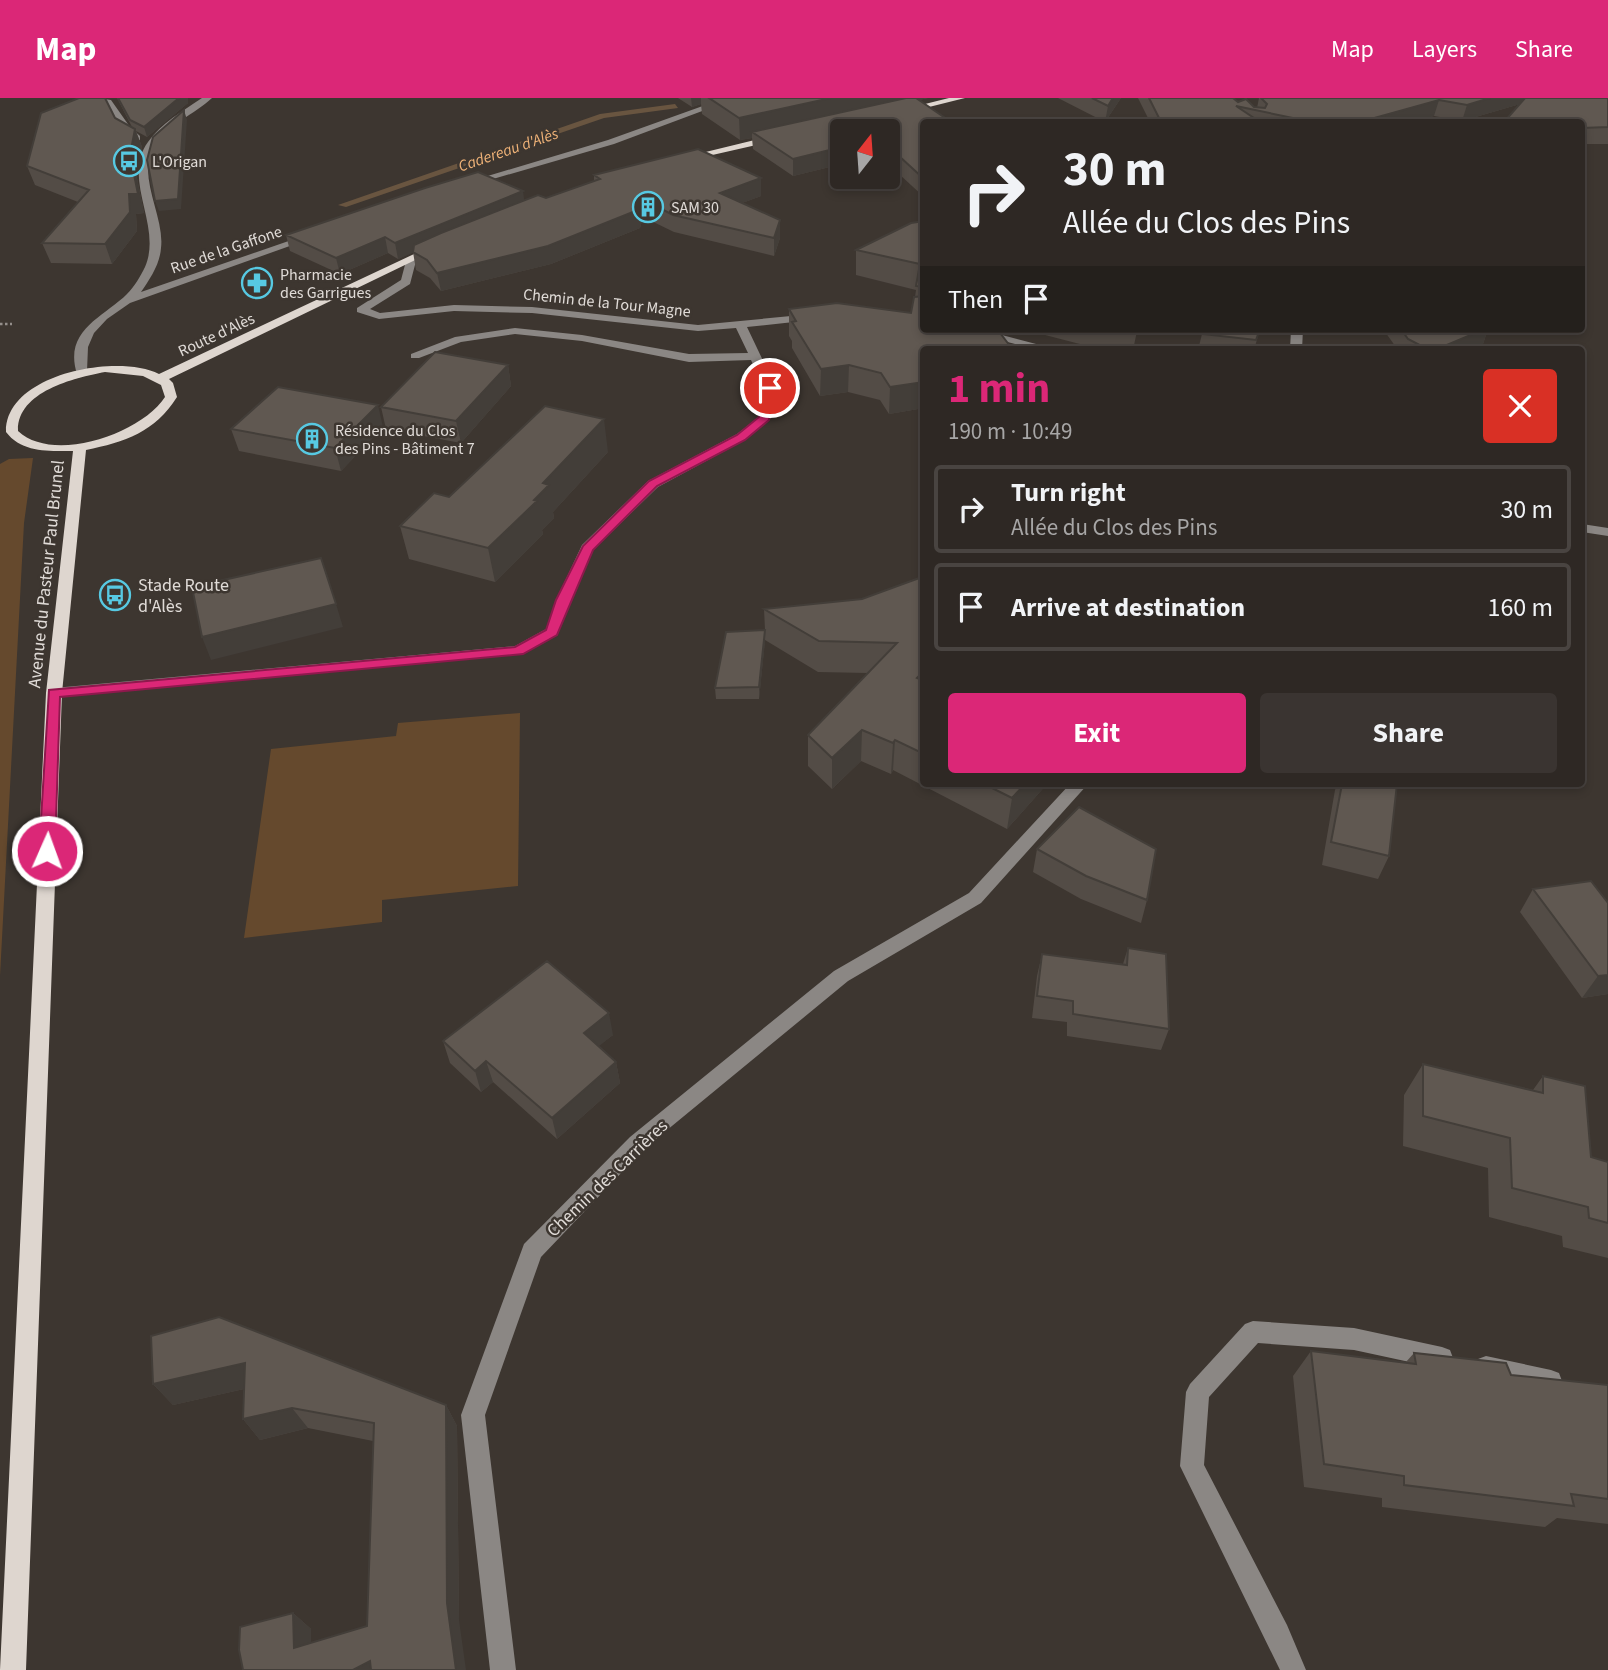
<!DOCTYPE html>
<meta charset="utf-8">
<style>
:root{--surface:#2e2824;--page:#3a3431;--text:#f1f3f6;--muted:#a7a6a6;--line:#494441;--accent:#db2777}
body{margin:0;font-family:"Source Sans 3",sans-serif;background:var(--page);color:var(--text);height:100vh;display:flex;flex-direction:column;font-size:26px;white-space:nowrap}
*{box-sizing:border-box;margin:0}
p{font-size:23px;color:var(--muted)}
.icon{flex:none;width:38px;height:38px;fill:none;stroke:currentColor;stroke-width:2;stroke-linecap:round;stroke-linejoin:round}
.map{position:relative;flex:1;overflow:hidden}
.side{position:absolute;left:920px;top:248px;width:665px;height:441px;display:flex;flex-direction:column;background:var(--surface);border-radius:7px;box-shadow:0 4px 10px #0003,0 0 0 2px var(--line)}
.side>*{flex:none}
.hud{position:absolute;left:920px;top:21px;width:665px;height:214px;border-radius:7px;box-shadow:0 4px 10px #0003,0 0 0 2px var(--line);background:#2e2824;color:var(--text);overflow:hidden}
.needle{width:46px;rotate:17deg}
.buttons{position:absolute;left:830px;top:21px;display:grid;gap:14px}
.buttons a{display:grid;place-items:center;width:70px;height:70px;border-radius:7px;background:var(--surface);box-shadow:0 4px 10px #0003,0 0 0 2px var(--line);font-size:35px}
.pin{position:absolute;display:grid;place-items:center;width:60px;height:60px;color:#fff;margin:-30px;border:4px solid #fff;border-radius:50%;box-shadow:0 2px 7px #0007}
.me{position:absolute;width:77px;margin:-38px;rotate:2deg;stroke-linejoin:round;filter:drop-shadow(0 0 5px #0008)}
.turn{display:flex;align-items:center;gap:24px;height:147px;padding:0 28px;font-size:32px}
.turn .icon{width:91px;height:91px;stroke-width:2.5}
.turn b{display:block;font-size:49px;line-height:60px}
.then{display:flex;align-items:center;height:66px;padding:0 28px;background:#0003;gap:14px;font-size:26px}
.round{display:grid;place-items:center;flex:none;width:74px;height:74px;border-radius:7px;background:var(--page)}
.headline{display:flex;align-items:center;justify-content:space-between;height:119px;padding:0 28px}
h1{font-size:42px;font-weight:700;line-height:52px;color:var(--accent)}
.primary-button{display:flex;gap:14px;margin-top:auto;padding:14px 28px}
.primary-button a{flex:1;height:80px;border-radius:7px;background:var(--accent);color:#fff;font-size:28px;font-weight:700;line-height:80px;text-align:center}
.primary-button a+a{background:var(--page);color:var(--text)}
ul{padding:0;list-style:none}
li{display:flex;align-items:center;gap:21px;height:88px;margin:0 14px 10px;padding:0 14px;border:4px solid var(--line);border-radius:7px}
li div{flex:1}
li b{display:block;font-size:26px}
li em{font-style:normal}
header{display:flex;align-items:center;gap:42px;box-sizing:border-box;height:98px;padding:0 35px;background:var(--accent);color:#fff}
header strong{font-size:33px}
nav{display:flex;gap:38px;margin-inline-start:auto;font-size:24px}
.map>svg:first-child{display:block}
.green{fill:#65492d}
.lines{fill:none;stroke-linecap:round;stroke-linejoin:round}
.stream{fill:#695540;fill-rule:evenodd}
.path{stroke:#948e8a;stroke-width:2.5;stroke-dasharray:2.5 2.5;stroke-linecap:butt}
.minor{fill:#8b8784;fill-rule:evenodd}
.major{fill:#ded6cf;fill-rule:evenodd}
.wall{fill:#534c46}
.shaded-wall{fill:#433e39}
.building{fill:#605851;stroke:#433e39;stroke-width:2}
.route{fill:#db2777;stroke:#8e194d;stroke-width:2}
.labels{text-anchor:middle;stroke-width:5;stroke-linejoin:round;paint-order:stroke}
.far-water-label{font-size:16px;font-style:italic;fill:#f0b378;stroke:#3d3630}
.far-poi-label{font-size:16px;fill:#e0dbd7;stroke:#3d3630;text-anchor:start}
.far-street-label{font-size:16px;fill:#e0dbd7;stroke:#3d3630}
.street-label{font-size:18px;fill:#e0dbd7;stroke:#3d3630}
.poi-label{font-size:18px;fill:#e0dbd7;stroke:#3d3630;text-anchor:start}
</style>
<header>
<strong>Map</strong>
<nav><a>Map</a><a>Layers</a><a>Share</a></nav>
</header>
<div class="map">
<svg width="1608" height="1572" viewBox="0 0 1608 1572">
<rect width="100%" height="100%" fill="#3d3630"/>
<!-- green -->
<path class="green" d="M33,360l-9,65 -24,453v-512l9,-5z
M520,615l-2,173 -136,14v22l-138,16 27,-189 125,-13 2,-13z"/>
<g class="lines">
<!-- stream -->
<path class="stream" d="M675,6l3,4 -74,10 -258,89 -8,-2 262,-91z"/>
<!-- path -->
<path class="path" d="M0,226h12"/>
<!-- minor -->
<path class="minor" d="M98,0l13,2 19,27 10,9v4c-16,0 -30,-31 -42,-42z
M202,0h10c-18,17 -44,26 -58,48 -18,30 11,70 7,102 -1,16 -11,31 -20,44l165,-57 9,2 -185,66 -23,16 -13,14 -6,14 -1,24 -10,3c-14,-44 27,-57 50,-80 8,-8 13,-17 18,-27 18,-41 -24,-88 3,-125 13,-19 35,-31 54,-44z
M725,0h12l-123,46 -145,42 -8,-2 147,-44z
M411,160l5,3 -6,23 -40,25 10,4 74,-8 78,2 166,18 114,-11 6,3 -6,3 -65,7 29,61 -5,30 -26,22 -87,47 -65,63 -36,85 -34,19 -474,43 -3,-4 8,-5 461,-42 31,-17 10,-29 26,-55 66,-64 89,-47 22,-17 5,-29 -13,-28 -62,2 -107,-21 -67,-7 -54,8 -42,16h-8v-4l44,-17 60,-9 67,7 107,19 59,-1 -12,-25 -38,3 -166,-18 -78,-2 -75,8 -22,-7v-4l44,-28 5,-19z
M958,231h21l80,21h-21z
M1291,231h12l-1,21h-12z
M1582,426l26,4v8l-26,-4z
M1070,686h18l-107,119 -133,78 -204,168 -103,108 -56,158 31,255h-26l-29,-255 63,-171 106,-107 204,-166 135,-78z
M1253,1223l101,7 88,19 8,3 3,8 -3,8 -8,3 -88,-19 -96,-7 -49,54 -5,68 83,160 19,45h-26l-100,-204 6,-74 4,-8 55,-60z
M1486,1258l65,14 8,3 3,8 -3,8 -8,3 -65,-14 -8,-3 -3,-8 3,-8z"/>
<!-- major -->
<path class="major" d="M949,0h16l-60,15 -4,-3z
M775,37l3,1v4l-92,21 -5,-3z
M429,149l9,2 -269,130 4,4 4,14c-22,35 -52,45 -91,53l-24,243 -36,977h-26l46,-977 27,-242c-24,0 -51,2 -67,-19 -1,-58 111,-79 153,-58zM105,274l38,4 18,9 4,12c-24,37 -112,67 -147,34 -1,-39 55,-53 87,-59z"/>
</g>
<!-- wall -->
<path class="wall" d="M117,0h71v5l-41,34 -11,-6 6,16 -6,26 8,40 -8,1 1,17 -25,33 -61,-1 -9,-20 36,-41 -43,-17 -8,-19 88,-48 17,9z
M678,0h250l-9,2 5,22v75l-37,-34v-32h-45v33l-49,12 -40,-27 -1,-11 -12,2 -38,-26 -1,-10 -9,3z
M1058,0h63l-16,24z
M1138,0h95l5,4 19,6 2,-10h349v46h-26v-22l-62,-18 -58,17 -28,-5 -23,6h-261z
M594,77l167,21 -19,7 38,35 -6,18 -100,-24 -31,-15 -3,11 -89,36 -110,27 -11,-13 -14,-8 -3,-18 -15,7 -10,-6 -48,21 -50,-23 -4,-16 239,-35 21,-2 48,-17z
M924,123v187l-35,6 -9,-14 -32,-8 -28,4 -28,-48v-7l-3,-5v-27l122,4 4,-16 1,-7 -60,-15v-25z
M1022,231h111l4,2 -4,19h-30z
M1260,231l-6,21h-56l4,-16z
M1383,231h105l-5,15 -15,6h-70z
M508,267l3,21 -50,57 -75,-14 -5,-22z
M383,329l-42,44 -102,-20 -8,-22z
M608,354l-55,60 1,6 -12,12 1,4 -48,48 -86,-23 -9,-33 49,-29z
M924,481v205h123l-40,45 -114,-59 -2,4 -30,-13 -29,28 -24,-23v-31l60,-62 -50,-1 -53,-32 -6,59h-43l-1,-11 50,-58 -1,-21 98,-10z
M1338,686h59l-8,72 -11,23 -56,-14 13,-75z
M1037,751l110,51 -6,23 -60,-24 -48,-27z
M1591,783l17,113 -26,4 -62,-86 13,-23z
M1128,850l41,81 -8,21 -94,-14v-14l-35,-4 5,-42 5,-22 81,10z
M613,937l-15,11 18,16 4,21 -63,56 -64,-57 -12,10 -31,-29 -7,-22z
M1423,966l110,26 10,-14 48,81 17,5v96l-45,-11 -1,-11 -73,-19 -1,-49 -85,-22 1,-51z
M151,1238l295,69 11,21 2,194 -216,50 50,-57 18,16v14l56,-17 6,-185 -65,-13 -48,12 -17,-21 1,-30 -71,16 -20,-21z
M1311,1253l95,11 8,-9 97,22 97,10v139l-51,-6 -12,9 -163,-20v-9l-78,-11 -11,-111z"/>
<!-- shaded-wall -->
<path class="shaded-wall" d="M179,0h9v5l-41,34 -3,-10z
M691,0h10v6l-9,3z
M831,0h97l-170,38 -6,-4v6l-12,2 -1,-22z
M1113,0h8l-16,24 3,-16z
M1490,0h41l-1,3 -68,20 5,-16z
M1439,2l-5,16 -23,6h-51z
M184,12l3,10 -6,89 -22,2 -4,-10z
M135,31l7,18 -6,26 8,40 -8,1 1,17 -25,33 -7,-20 24,-50 1,-39z
M842,49v17l-49,12v-17z
M761,80v18l-40,15 -1,-18z
M523,93l2,15 -127,53 -3,-16z
M642,101l1,18 -3,11 -89,36 -110,27 -4,-18z
M780,122v18l-6,18v-18z
M385,139l3,16 -48,21 -4,-16z
M1485,231h3l-5,15 -15,6h-33z
M508,267l3,21 -50,57 -5,-22z
M849,267l-1,27 -28,4 1,-27z
M924,284v26l-35,6 1,-27z
M378,307l5,22 -42,44 -6,-23z
M604,321l4,33 -55,60 1,6 -12,12 1,4 -48,48 -7,-34 46,-48 9,-17z
M336,506l7,23 -132,33 -9,-23z
M765,532v12l-6,57v-12z
M924,573v28l-7,-21z
M862,632l-1,31 -29,28v-31z
M895,642l-2,30 -2,4 2,-31z
M1025,686h22l-40,45 5,-31z
M1608,877v19l-26,4 16,-22z
M609,915l4,22 -25,20 -4,-22z
M486,963l7,21 -12,10 -6,-21z
M616,964l4,21 -63,56 -5,-21z
M245,1265l17,22 -89,20 -20,-21z
M446,1307l11,21 2,194 7,50h-10l-9,-67z
M292,1310l16,20 -48,12 -17,-21z
M293,1515l18,16v34l-17,-15z
M370,1563l10,9h-27z"/>
<!-- building -->
<path class="building" d="M79,0h26l10,20 20,11 -5,26 8,39h-9l1,18 -25,32 -63,-1 47,-53 -62,-24 14,-53z
M118,0h61l-35,29 -14,-7z
M709,0h122l-92,20z
M906,0h10l35,24h-27v57l-37,-34v-14h-45v16l-49,12 -41,-27z
M1092,0h21l-5,8z
M1149,0h84l5,4 8,-3 8,8 11,1 2,-4 -6,-6h229l-23,7 -28,-5 -79,22h-48l-76,-16 24,16h-99z
M1525,0h83v29l-26,1v-6h-78z
M184,12l-6,89 -23,2 -8,-41 6,-23z
M698,51l63,29 -41,15 60,27 -6,18 -101,-23 -31,-16 -4,11 -90,36 -111,27 -10,-13 -14,-8 1,-7 27,-12 97,-38 8,3 54,-19 -6,-4z
M478,74l45,19 -128,52 -10,-6 -49,21 -50,-23 139,-47z
M924,123v66l-8,-1 4,-22 -64,-14 55,-27z
M924,198v33h73l16,21h-89v32l-34,5 -9,-14 -32,-8 -28,4 -29,-47 4,-1 -7,-12 48,-6 74,10 3,-16z
M1204,231h56l-4,11 -54,-6z
M1401,231h84l-50,21h-6l-21,-11z
M435,254l73,13 -52,56 -75,-14z
M278,289l100,18 -43,43 -104,-19z
M545,308l59,13 -61,64 6,2 -15,15 3,1 -49,47 -88,-22 34,-33 15,4z
M321,460l15,46 -134,33 -10,-50z
M922,479l2,2v92l-7,7 7,3v73l-29,-14 -2,3 -31,-13 -30,28 -24,-23 89,-92 -78,-2 -55,-32 98,-10z
M765,532l-6,57 -44,1 11,-56z
M984,686h41l-13,14z
M1342,686h55l-8,72 -58,-14z
M1079,709l77,42 -9,51 -61,-24 -49,-27z
M1591,783l17,22v72l-10,1 -65,-87z
M1128,850l38,6 3,75 -96,-15v-13l-36,-5 5,-42 85,11z
M547,863l62,52 -25,20 32,29 -64,56 -66,-57 -11,10 -32,-30z
M1423,966l120,29v-17l42,10 6,71 17,5v61l-19,-5 -1,-11 -76,-19 -2,-50 -87,-22z
M219,1219l227,88 1,198 9,67h-85l-1,-9 -17,9h-110l-4,-20 1,-23 53,-14 1,35 73,-22 7,-203 -82,-15 -49,11 2,-56 -92,21 -2,-48z
M1311,1253l105,13 -2,-11 92,10 5,12 97,10v114l-37,-5 3,12 -170,-21v-9l-80,-12z"/>
<!-- route -->
<path class="route" d="M766,287l9,3 -6,32 -24,20 -88,46 -64,64 -36,85 -34,19 -463,43 -5,154 -8,6 -6,-2 -2,-4 10,-161 466,-43 31,-17 10,-30 27,-54 66,-65 88,-46 22,-18z"/>
<!-- icons -->
<defs>
<g id="bus-ring" transform="scale(1.575)"><circle r="9.5" fill="#3d3630" stroke="#57c9e2" stroke-width="1.5"/><path d="M-5-6H5V4H4V6H2V4H-2V6H-4V4H-5ZM-3.5-4V0h7V-4ZM-3.5 1.2v1.5H-2V1.2ZM2 1.2v1.5H3.5V1.2Z" fill="#57c9e2"/></g>
<g id="building-ring" transform="scale(1.575)"><circle r="9.5" fill="#3d3630" stroke="#57c9e2" stroke-width="1.5"/><path d="M-4-6H4V6H1V3H-1V6H-4ZM-2.5-4.3h1.7v1.8h-1.7ZM.8-4.3h1.7v1.8H.8ZM-2.5-1h1.7V.8h-1.7ZM.8-1h1.7V.8H.8Z" fill="#57c9e2"/></g>
<g id="pharmacy-ring" transform="scale(1.575)"><circle r="9.5" fill="#3d3630" stroke="#57c9e2" stroke-width="1.5"/><path d="M-2-6h4v4h4v4h-4v4h-4v-4h-4v-4h4Z" fill="#57c9e2"/></g>
</defs>
<g fill-rule="evenodd">
<use href="#bus-ring" x="129" y="63"/>
<use href="#building-ring" x="648" y="109"/>
<use href="#pharmacy-ring" x="257" y="185"/>
<use href="#building-ring" x="312" y="341"/>
<use href="#bus-ring" x="115" y="497"/>
</g>
<g class="labels">
<!-- far-water labels -->
<g class="far-water-label">
<text transform="translate(508 51) rotate(-19)" y="6">Cadereau d'Alès</text>
</g>
<!-- far-poi labels -->
<g class="far-poi-label">
<text x="152" y="69">L'Origan</text>
<text x="671" y="115">SAM 30</text>
<text x="280" y="182">Pharmacie<tspan x="280" dy="18">des Garrigues</tspan></text>
<text x="335" y="338">Résidence du Clos<tspan x="335" dy="18">des Pins - Bâtiment 7</tspan></text>
</g>
<!-- far-street labels -->
<g class="far-street-label">
<text transform="translate(226 151) rotate(-19)" y="6">Rue de la Gaffone</text>
<text transform="translate(607 204) rotate(6)" y="6">Chemin de la Tour Magne</text>
<text transform="translate(216 236) rotate(-25)" y="6">Route d'Alès</text>
</g>
<!-- street labels -->
<g class="street-label">
<text transform="translate(46 476) rotate(-84)" y="6">Avenue du Pasteur Paul Brunel</text>
<text transform="translate(607 1080) rotate(-44)" y="6">Chemin des Carrières</text>
</g>
<!-- poi labels -->
<g class="poi-label">
<text x="138" y="493">Stade Route<tspan x="138" dy="21">d'Alès</tspan></text>
</g>
</g>
</svg>
<div class="buttons">
<a><svg class="needle" viewBox="-14 -14 28 28"><path d="M0-13l5 13h-10z" fill="#e53935"/><path d="M0 13l5-13h-10z" fill="#a7a6a6"/></svg></a>
</div>
<div class="pin" style="left:770px;top:290px;background:#d93025"><svg class="icon" aria-label="arrive" viewBox="0 0 24 24"><path d="M6 21V4h12l-3 4 3 4H6"/></svg></div>
<svg class="me" style="left:47px;top:753px" viewBox="-20 -20 40 40"><circle r="17" fill="#db2777" stroke="#fff" stroke-width="3"/><path d="M0-11L8 9 0 5-8 9z" fill="#fff"/></svg>
<div class="hud">
<div class="turn"><svg class="icon" aria-label="right" viewBox="0 0 24 24"><path d="M7 20v-9h11M14 6l5 5-5 5"/></svg><div><b>30 m</b>Allée du Clos des Pins</div></div>
<div class="then">Then<svg class="icon" aria-label="arrive" viewBox="0 0 24 24"><path d="M6 21V4h12l-3 4 3 4H6"/></svg></div>
</div>
<section class="side">
<div class="headline"><div><h1>1 min</h1><p>190 m · 10:49</p></div><a class="round" style="background:#d93025;color:#fff"><svg class="icon" aria-label="close" viewBox="0 0 24 24"><path d="M6 6l12 12M18 6L6 18"/></svg></a></div>
<ul>
<li><svg class="icon" aria-label="right" viewBox="0 0 24 24"><path d="M7 20v-9h11M14 6l5 5-5 5"/></svg><div><b>Turn right</b><p>Allée du Clos des Pins</p></div><em>30 m</em></li>
<li><svg class="icon" aria-label="arrive" viewBox="0 0 24 24"><path d="M6 21V4h12l-3 4 3 4H6"/></svg><div><b>Arrive at destination</b></div><em>160 m</em></li>
</ul>
<div class="primary-button"><a>Exit</a><a>Share</a></div>
</section>
</div>
